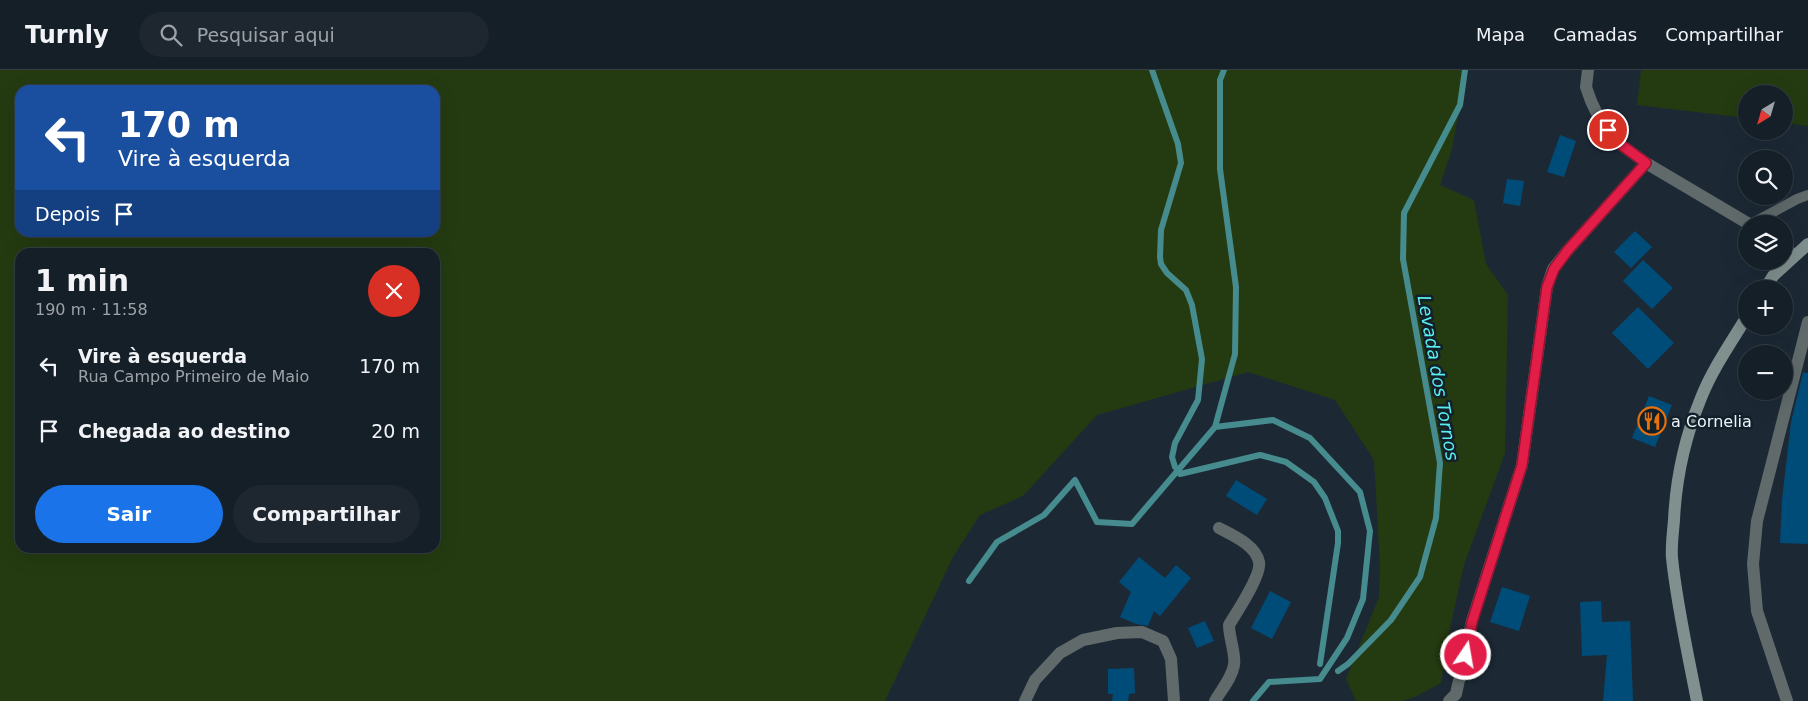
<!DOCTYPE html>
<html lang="pt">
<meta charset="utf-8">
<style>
:root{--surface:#151f28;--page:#1e2730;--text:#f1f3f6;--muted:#9da2a8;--line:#343d45;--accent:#1a73e8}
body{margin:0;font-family:"DejaVu Sans",sans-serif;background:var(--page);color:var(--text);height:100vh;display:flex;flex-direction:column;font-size:19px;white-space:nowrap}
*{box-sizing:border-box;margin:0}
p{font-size:16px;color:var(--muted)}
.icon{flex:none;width:28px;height:28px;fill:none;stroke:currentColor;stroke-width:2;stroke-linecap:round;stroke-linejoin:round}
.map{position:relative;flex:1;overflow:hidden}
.side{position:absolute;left:15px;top:178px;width:425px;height:305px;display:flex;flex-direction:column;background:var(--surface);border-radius:15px;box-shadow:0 5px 20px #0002,0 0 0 1px var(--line)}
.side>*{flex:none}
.hud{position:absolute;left:15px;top:15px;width:425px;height:152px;border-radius:15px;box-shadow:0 5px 20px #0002,0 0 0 1px var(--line);background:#1a4fa0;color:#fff;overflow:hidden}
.needle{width:32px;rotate:217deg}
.tools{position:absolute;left:1738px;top:15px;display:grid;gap:10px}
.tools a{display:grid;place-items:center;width:55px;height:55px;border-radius:50%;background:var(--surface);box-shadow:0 5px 20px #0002,0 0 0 1px var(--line);font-size:25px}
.pin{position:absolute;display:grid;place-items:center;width:42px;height:42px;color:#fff;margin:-21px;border:2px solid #fff;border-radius:50%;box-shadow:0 1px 5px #0007}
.me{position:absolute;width:55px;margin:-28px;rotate:12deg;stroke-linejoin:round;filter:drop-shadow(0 0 4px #0008)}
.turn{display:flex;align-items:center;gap:18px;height:105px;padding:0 20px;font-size:22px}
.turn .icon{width:65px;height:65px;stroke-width:2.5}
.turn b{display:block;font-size:35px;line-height:42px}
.then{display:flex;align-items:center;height:48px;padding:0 20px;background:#0003;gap:10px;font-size:19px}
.round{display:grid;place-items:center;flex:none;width:52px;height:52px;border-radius:26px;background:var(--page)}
.head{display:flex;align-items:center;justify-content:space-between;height:85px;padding:0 20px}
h1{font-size:30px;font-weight:700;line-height:38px}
.button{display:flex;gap:10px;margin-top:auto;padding:10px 20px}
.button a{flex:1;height:58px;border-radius:30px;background:var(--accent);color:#fff;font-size:20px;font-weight:700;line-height:58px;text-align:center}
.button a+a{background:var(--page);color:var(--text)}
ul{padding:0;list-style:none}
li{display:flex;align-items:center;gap:15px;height:65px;padding:0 20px}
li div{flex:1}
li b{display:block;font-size:19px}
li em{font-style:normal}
header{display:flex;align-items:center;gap:30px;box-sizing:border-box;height:70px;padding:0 25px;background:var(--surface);border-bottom:1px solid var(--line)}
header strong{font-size:24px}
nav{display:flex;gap:28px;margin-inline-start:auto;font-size:18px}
.search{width:350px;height:45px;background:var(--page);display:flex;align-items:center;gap:12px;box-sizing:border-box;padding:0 18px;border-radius:28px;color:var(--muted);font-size:19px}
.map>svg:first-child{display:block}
.green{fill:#243b11;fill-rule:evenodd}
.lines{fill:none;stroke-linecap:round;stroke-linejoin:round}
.stream{stroke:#468b8e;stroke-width:6}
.building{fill:#004c79}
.lane{stroke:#606a6a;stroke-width:10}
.street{stroke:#606a6a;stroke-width:12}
.secondary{stroke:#7f908f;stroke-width:12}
.route-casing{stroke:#92132f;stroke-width:12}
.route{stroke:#e11d48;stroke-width:9}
.labels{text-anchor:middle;stroke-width:5;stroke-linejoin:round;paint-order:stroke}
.poi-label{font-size:16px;fill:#ebf3fb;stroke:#12202a;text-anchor:start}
.water-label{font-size:18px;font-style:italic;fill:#5aedef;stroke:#12202a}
</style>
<header>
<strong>Turnly</strong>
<div class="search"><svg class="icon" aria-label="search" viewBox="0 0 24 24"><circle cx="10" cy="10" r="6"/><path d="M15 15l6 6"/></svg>Pesquisar aqui</div>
<nav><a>Mapa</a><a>Camadas</a><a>Compartilhar</a></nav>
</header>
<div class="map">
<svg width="1808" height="631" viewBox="0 0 1808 631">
<rect width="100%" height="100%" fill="#1c2935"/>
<!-- green -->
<path class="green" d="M0,0h1466l-14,79 -12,36 34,15 12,64 22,31 -3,158 -41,112 -13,59 -10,59 -26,14 -13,4h-46l-10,-22 33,-82 1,-30 -6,-107 -39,-60 -87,-28 -151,43 -74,81 -43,19 -27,42 -68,144h-885zM20,20h415v142h-415zM20,182h415v296h-415z
M1641,0h167v56l-24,-3v-29h-38v24l-109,-13z"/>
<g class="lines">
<!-- stream -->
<path class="stream" d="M1152,0l26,74 3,19 -20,67 -1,27 1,7 6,9 19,17 6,15 10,54 -4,41 -23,43 -3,14 3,10
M1215,357l58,-7 37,18 50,54 10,39 -7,68 -16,39 -27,41 -51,3 -16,19
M1180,404l80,-19 26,7 28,20 11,16 13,33v12l-18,121
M969,511l28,-39 47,-27 31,-35 22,42 35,2 83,-97 20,-73 1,-67 -16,-118v-89l4,-10
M1338,601l10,-7 43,-44 29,-43 16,-59 4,-55 -37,-204 1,-46 56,-108 5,-35"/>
</g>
<!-- building -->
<path class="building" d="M1560,65l16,6 -12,36 -17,-5z
M1507,109l17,2 -4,25 -17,-3z
M1635,161l17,16 -21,21 -17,-16z
M1643,190l30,28 -21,21 -29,-28z
M1638,237l36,36 -26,26 -36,-36z
M1803,302l5,1v171l-28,-1 2,-43 9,-78z
M1649,326l23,9 -17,42 -23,-9z
M1236,410l31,19 -10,16 -31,-19z
M1139,487l26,21 11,-13 15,13 -31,38 -6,-5 -6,15 -12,-2 -16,-7 11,-25 -12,-10z
M1502,517l28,9 -11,35 -29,-9z
M1270,521l21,11 -19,37 -21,-11z
M1601,531l1,21 28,-1 3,80h-30l4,-46 -25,1 -2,-54z
M1205,551l9,20 -17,7 -9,-20z
M1134,598l1,25 -6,1 -1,7h-16l1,-7h-5v-25z"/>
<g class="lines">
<!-- lane -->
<path class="lane" d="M1751,154l46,-25 11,-4"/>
<!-- street -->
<path class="street" d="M1588,0l-2,17 5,14 9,19 16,21 30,22 103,61
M1784,178l10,7
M1025,631l10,-21 25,-27 23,-13 34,-7 25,-1 21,9 8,18 3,42
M1215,631c6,-11 17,-23 19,-36 2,-11 -5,-27 -5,-40 7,-12 33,-50 30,-63 -3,-17 -27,-27 -40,-34
M1449,631l7,-7 16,-73 50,-156 25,-178 6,-18 15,-19 78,-87
M1787,631l-30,-90 -4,-47 4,-43 51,-199"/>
<!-- secondary -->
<path class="secondary" d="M1765,219l8,-13 35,-32
M1697,631c-9,-47 -20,-95 -25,-143 -1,-12 1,-25 2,-38 2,-42 11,-83 27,-122 11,-28 29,-54 45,-80"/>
</g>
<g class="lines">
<!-- route casing -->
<g class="route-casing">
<path id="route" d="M1466,585l6,-33 50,-157 25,-178 7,-18 14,-19 78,-87 -30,-22 -8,-11"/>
</g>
<!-- route -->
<use href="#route" class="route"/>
</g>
<!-- icons -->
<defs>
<g id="restaurant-ring" transform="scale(1.4375)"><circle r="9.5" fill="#12202a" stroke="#e8710a" stroke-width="1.5"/><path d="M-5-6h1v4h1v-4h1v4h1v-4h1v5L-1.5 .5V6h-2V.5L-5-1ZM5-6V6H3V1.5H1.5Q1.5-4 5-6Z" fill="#e8710a"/></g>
</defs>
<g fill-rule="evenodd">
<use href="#restaurant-ring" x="1652" y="351"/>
</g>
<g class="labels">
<!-- poi labels -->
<g class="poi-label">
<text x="1671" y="357">a Cornelia</text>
</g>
<!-- water labels -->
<g class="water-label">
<text transform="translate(1438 308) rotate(80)" y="6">Levada dos Tornos</text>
</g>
</g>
</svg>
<div class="tools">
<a><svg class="needle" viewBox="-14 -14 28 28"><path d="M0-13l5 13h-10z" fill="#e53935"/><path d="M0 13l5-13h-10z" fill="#9da2a8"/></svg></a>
<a><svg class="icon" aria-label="search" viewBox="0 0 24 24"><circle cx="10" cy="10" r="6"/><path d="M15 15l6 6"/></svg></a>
<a><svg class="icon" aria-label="layers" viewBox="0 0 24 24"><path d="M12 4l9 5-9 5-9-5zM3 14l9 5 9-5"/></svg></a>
<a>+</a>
<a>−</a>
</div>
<div class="pin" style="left:1608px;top:60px;background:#d93025"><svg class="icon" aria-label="arrive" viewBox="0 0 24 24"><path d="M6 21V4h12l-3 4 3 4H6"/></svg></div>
<svg class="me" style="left:1466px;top:585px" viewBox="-20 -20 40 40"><circle r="17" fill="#e11d48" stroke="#fff" stroke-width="3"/><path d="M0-11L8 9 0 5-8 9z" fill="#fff"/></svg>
<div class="hud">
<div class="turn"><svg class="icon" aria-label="left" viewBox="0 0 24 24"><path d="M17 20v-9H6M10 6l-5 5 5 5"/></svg><div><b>170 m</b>Vire à esquerda</div></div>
<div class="then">Depois<svg class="icon" aria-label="arrive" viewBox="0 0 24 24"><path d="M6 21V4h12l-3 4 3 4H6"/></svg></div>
</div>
<section class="side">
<div class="head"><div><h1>1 min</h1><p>190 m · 11:58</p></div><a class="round" style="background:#d93025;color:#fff"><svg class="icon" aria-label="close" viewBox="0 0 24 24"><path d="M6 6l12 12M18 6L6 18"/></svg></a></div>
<ul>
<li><svg class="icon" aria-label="left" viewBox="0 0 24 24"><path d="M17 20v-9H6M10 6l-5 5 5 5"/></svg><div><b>Vire à esquerda</b><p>Rua Campo Primeiro de Maio</p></div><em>170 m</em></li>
<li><svg class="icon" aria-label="arrive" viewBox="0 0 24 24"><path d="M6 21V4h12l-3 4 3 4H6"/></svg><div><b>Chegada ao destino</b></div><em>20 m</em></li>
</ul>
<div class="button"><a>Sair</a><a>Compartilhar</a></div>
</section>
</div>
